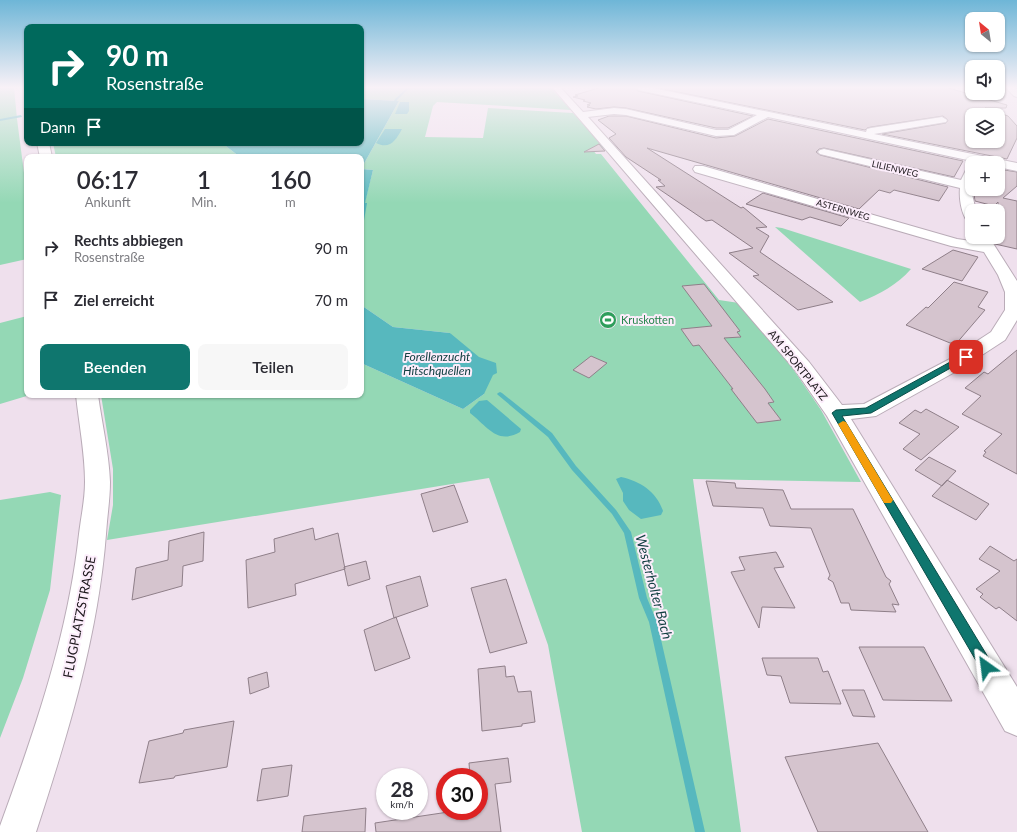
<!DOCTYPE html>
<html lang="de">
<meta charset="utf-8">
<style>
:root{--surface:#fff;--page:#f7f7f7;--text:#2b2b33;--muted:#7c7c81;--accent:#0f766e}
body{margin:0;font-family:Lato,sans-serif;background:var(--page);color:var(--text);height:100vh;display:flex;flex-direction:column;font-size:15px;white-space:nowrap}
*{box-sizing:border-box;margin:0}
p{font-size:13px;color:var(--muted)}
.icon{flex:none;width:22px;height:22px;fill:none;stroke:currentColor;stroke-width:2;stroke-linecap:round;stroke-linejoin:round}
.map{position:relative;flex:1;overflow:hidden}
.details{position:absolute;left:24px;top:154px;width:340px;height:244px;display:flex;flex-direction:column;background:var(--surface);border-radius:8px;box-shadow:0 1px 3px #0004}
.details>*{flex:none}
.hud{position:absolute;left:24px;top:24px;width:340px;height:122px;border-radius:8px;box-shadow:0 1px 3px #0004;background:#00695c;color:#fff;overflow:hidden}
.needle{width:26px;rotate:330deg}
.buttons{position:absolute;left:965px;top:12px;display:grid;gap:8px}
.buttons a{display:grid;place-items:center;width:40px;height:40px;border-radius:8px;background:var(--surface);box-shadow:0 1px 3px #0004;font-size:20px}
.speed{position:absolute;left:376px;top:768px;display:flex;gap:8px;font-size:20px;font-weight:700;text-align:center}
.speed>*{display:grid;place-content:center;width:52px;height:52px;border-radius:50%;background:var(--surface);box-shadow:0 1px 3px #0004;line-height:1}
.speed small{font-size:10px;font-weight:400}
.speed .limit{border:6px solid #d22;background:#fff;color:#111}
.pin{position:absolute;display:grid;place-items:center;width:34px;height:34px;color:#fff;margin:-17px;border-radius:8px;box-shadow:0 2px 6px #0006}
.me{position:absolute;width:44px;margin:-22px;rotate:329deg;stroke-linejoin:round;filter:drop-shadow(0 0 3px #0008)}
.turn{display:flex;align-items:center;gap:14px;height:84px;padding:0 16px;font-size:18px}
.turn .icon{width:52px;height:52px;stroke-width:2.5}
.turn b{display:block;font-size:28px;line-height:34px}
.then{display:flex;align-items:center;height:38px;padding:0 16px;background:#0003;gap:8px;font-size:15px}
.eta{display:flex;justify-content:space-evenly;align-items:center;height:68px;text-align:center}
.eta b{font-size:24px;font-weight:600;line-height:28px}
.button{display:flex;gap:8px;margin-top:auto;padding:8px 16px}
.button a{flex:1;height:46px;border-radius:8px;background:var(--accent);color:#fff;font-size:16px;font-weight:600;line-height:46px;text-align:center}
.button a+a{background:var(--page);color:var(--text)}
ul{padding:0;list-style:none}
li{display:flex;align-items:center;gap:12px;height:52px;padding:0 16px}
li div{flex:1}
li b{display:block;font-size:15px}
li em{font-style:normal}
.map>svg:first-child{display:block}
.green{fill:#94d8b5}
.water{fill:#57b8be}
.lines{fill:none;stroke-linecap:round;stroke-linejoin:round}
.stream{fill:#57b8be;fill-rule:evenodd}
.building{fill:#d5c4ce;stroke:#8f7f89;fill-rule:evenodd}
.minor-casing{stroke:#baacb8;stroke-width:2}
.minor{fill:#fff;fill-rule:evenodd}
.route{fill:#0f766e;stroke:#0a4d48}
.slow{fill:#f59e0b}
.labels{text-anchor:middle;stroke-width:4;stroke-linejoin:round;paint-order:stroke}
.far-street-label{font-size:9px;fill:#1c171b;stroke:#fcedfb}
.leisure-label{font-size:11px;fill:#27864d;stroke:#fcedfb;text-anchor:start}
.street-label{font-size:11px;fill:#1c171b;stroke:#fcedfb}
.water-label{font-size:12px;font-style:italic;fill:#124042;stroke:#fcedfb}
.near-street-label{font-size:13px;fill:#1c171b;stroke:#fcedfb}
.near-water-label{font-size:14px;font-style:italic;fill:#124042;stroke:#fcedfb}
</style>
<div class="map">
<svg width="1017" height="832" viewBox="0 0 1017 832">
<rect width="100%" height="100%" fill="#efe0ed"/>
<!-- green -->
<path class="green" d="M0,87h14l3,32 10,77v63l-27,6z
M361,87h189l21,23 -134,-8 -4,4 -8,31 58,1 5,-30 85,5 32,35 -12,2 3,4h5l118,146 20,3 52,63 30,44 40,72 -168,-3 48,353h-159l-34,-187 -59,-167 -382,62 6,-35v-36l-12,-74h260v-32l102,46 21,-15 -34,-61 -57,-6 -32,-22v-88l12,-47 -12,-1 38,-68 -38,-2z
M53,143h169l18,14h-184z
M775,227l7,1 129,41c-14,16 -31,25 -51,33z
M27,316v79h3l-30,9v-81z
M50,492l11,3 -11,95 -27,88 -23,60v-238z"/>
<!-- water -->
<path class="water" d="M361,99l38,2 -38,68v-12h-121l-18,-14h139z
M400,102h9v9l-2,3h-12z
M385,129h17c-6,11 -12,21 -26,14z
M361,169l12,1 -8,33h2l-6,35z
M361,305l32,22 57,6 29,24 17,6 1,10 -4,2 -9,19 -21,15 -102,-46z
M487,400l34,29 -1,3c-23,13 -32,-5 -50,-19v-3l9,-9z
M621,477c19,4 36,15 42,34l-2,4 -20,4 -12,-9 -6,-9v-8l-7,-14z"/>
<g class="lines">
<!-- stream -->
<path class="stream" d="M408,87h2l-13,13 -4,8h-2l4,-9z
M21,115l1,2 -22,4v-2z
M500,392l2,1 50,40 24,33 40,44 15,22 16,66 10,24 48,210h-10l-46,-210 -10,-24 -15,-65 -12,-19 -40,-44 -24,-33 -50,-42 -1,-1 1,-1z"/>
</g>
<!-- building -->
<path class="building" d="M602,87h31l5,4 115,25 -25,12h-12l-90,-20 -12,-1 -18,2 -9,-2 3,-2h-3l4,-2 -8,-2 2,-1 -12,-3 5,-1 -3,-1z
M653,87h292l62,18 -1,3h-21l23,8 9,10v12l-10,21 -125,-25 64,-11 2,-3 -5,-4 -72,11 -4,1 -2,2zM972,115h26v26h-26z
M609,116h17l90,22 19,-2 33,-17 195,42 -9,16 -130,-29 -5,1 -3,3 4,3 128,32 -9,14 -45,-11 -4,3 -11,-3 -20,19 -212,-61 94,60 2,-1 24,20 -11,1 13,8 -9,16 73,50 -35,8 -45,-34 6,-1 -30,-22 24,-5 -41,-28 -6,1 -50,-34 9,-1 -7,-6h3l-35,-23 -17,-19 7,-4 -18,-14z
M599,144l6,7 -21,1z
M998,169l19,3v14l-14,12 14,3v48l-22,-5 -2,-4 2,-3h3v-35l-4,4 -19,-5 -1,-7v-5h24z
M763,193l86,25 -8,8 -31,-9 -8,3 -56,-16z
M953,250l25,7 -16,24 -40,-12z
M954,282l34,10 -10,15 7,3 -30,35 -49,-20 20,-18 2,1z
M704,284l36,47 -3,1 4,5 -17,1 41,51 9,13 -6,1 13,17 -24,3 -26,-34h2l-34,-44 -6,1 -12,-17 31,-3 -30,-40z
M1017,350v124l-34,-18 3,-4 -2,-1 18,-17 -40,-20 19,-18 -16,-8 19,-16 4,2z
M591,356l16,7 -18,15 -16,-8z
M926,409l33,18 -38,33 -18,-11 17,-15 -21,-11 16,-13 6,3z
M929,457l27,14 -14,15 -27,-16z
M947,480l42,24 -13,16 -44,-24z
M706,481l29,2 1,5 47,2 8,19h62l33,68 5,4 -2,3 10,21 -7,-1 4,8 -45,-2 -2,-7h-8l-8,-21 -5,-3 2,-4 -19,-47 -41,-2 -7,-18 -50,-2z
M454,485l14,37 -35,10 -12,-38z
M313,528l2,12 23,-7 7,36 -50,15 1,11 -48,13 -2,-48 29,-8 -1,-13z
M204,532l-1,29 -20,5 -1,20 -50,14 4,-32 32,-8 1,-19z
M990,546l24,15 3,-2v62l-18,-14 -3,2 -16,-12 3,-3 -7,-5 24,-18 -21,-12z
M776,552l8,15 -10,1 21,40 -33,-1 -3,21 -28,-56 14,-2 -6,-13z
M366,561l4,18 -22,7 -4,-19z
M420,576l8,30 -34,12 -8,-32z
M506,579l21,64 -37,10 -19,-65z
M396,617l14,41 -35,13 -11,-41z
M859,647h65l28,54 -69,-1z
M762,658h56l5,14 5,-1 13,33 -51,-1 -9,-27 -14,-1z
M505,666l1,11 8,-1 4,16 13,-1 4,31 -13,2v2l-40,5 -4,-62z
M267,672l2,15 -19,7 -2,-16z
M842,690h22l11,27 -22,-1z
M234,721l-7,46 -52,9 -1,2 -35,5 10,-42 34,-8 1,-3z
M878,743l50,89h-110l-33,-75z
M508,758l3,24 -16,2 6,48h-125l-1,-9 80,-12h24v-34h-9l-1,-14z
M292,765l-4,31 -31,5 5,-32z
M366,808l-1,24h-63l2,-16z"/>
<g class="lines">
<!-- minor casing -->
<g class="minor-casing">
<path id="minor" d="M552,87h8l23,25 31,-4 12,1 90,21h12l29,-15 -119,-25 -4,-3h14l218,45 1,-3 4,-1 71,-11 5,3 -1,2 -72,12 143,29v8l-19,-4v-4h-17l-213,-46 -34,18 -18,1 -90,-21 -12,-1 -26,3 221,245 33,43 22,-1 84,-44 43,-28 14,-22v-18l-7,-17 -14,-23 -33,-6 -256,-74 -2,-3 2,-3h8l254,73 21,3 -3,-5h14l28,44v39l-12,20 -43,28 -86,48 -25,3 166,268v49l-12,-5 -178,-315 -32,-46z
M1005,87h9l3,2v8l-3,-1z
M37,143h12l3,14h-12z
M824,149l137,31 6,-12h5v26l4,17h-4v11l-5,-1c-6,-9 -8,-23 -7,-33l-140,-34 -2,-2 2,-2z
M76,395h22c4,29 11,58 12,87 0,17 -3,35 -4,52 -8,103 -38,200 -70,298h-36v-6c35,-96 68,-191 79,-292 2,-17 6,-34 6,-52 0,-29 -6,-58 -9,-87z"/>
</g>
<!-- minor -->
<use href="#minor" class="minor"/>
</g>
<!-- sky -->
<linearGradient id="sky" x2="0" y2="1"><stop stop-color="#6eb6d7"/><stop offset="0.43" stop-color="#f8f1f7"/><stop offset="1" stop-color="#f8f1f7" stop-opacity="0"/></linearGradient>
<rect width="1017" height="203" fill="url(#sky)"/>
<!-- route -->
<path class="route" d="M963,355h3l4,2 -99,56 -29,3 149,246 2,5 -2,4 -5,2 -4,-2 -150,-258 4,-3 30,-2z"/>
<!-- slow -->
<path class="slow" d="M843,421l3,1 45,75 2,3 -2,3h-7l-46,-79z"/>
<!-- icons -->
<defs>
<g id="stadium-disc" transform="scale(0.9)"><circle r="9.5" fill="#2e9e5b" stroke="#fcedfb"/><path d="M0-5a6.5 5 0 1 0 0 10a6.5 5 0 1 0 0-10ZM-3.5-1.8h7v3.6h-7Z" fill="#fff"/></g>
</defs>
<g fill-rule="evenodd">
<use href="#stadium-disc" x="608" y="320"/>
</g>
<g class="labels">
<!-- far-street labels -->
<g class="far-street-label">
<text transform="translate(895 169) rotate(13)" y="3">LILIENWEG</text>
<text transform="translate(843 210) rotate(16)" y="3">ASTERNWEG</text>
</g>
<!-- leisure labels -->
<g class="leisure-label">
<text x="621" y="324">Kruskotten</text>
</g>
<!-- street labels -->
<g class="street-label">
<text transform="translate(798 365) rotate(51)" y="4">AM SPORTPLATZ</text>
</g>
<!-- water labels -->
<g class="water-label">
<text x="437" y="361">Forellenzucht<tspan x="437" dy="14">Hitschquellen</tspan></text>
</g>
<!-- near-street labels -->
<g class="near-street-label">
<text transform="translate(79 617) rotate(-79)" y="5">FLUGPLATZSTRASSE</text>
</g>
<!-- near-water labels -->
<g class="near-water-label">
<text transform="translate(654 587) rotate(75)" y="5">Westerholter Bach</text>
</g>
</g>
</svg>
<div class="buttons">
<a><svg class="needle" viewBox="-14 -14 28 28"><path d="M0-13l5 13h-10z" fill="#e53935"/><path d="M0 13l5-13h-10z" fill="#7c7c81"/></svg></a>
<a><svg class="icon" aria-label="sound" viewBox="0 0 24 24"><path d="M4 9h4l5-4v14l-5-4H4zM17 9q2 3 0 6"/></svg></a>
<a><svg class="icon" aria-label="layers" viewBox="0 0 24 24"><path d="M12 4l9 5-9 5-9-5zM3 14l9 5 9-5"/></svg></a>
<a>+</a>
<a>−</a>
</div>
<div class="speed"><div>28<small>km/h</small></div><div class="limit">30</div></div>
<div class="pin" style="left:966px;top:357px;background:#d93025"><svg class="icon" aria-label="arrive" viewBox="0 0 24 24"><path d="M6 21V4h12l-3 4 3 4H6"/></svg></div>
<svg class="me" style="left:986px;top:667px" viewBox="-20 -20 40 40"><path d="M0-17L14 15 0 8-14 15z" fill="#0f766e" stroke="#fff" stroke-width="4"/></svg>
<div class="hud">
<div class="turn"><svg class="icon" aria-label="right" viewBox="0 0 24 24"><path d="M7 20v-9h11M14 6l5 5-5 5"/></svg><div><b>90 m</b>Rosenstraße</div></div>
<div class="then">Dann<svg class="icon" aria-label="arrive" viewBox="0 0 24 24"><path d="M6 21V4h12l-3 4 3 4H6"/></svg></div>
</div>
<section class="details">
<div class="eta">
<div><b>06:17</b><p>Ankunft</p></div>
<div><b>1</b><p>Min.</p></div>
<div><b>160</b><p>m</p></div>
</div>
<ul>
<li><svg class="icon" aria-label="right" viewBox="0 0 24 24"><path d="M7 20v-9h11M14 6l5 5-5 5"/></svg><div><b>Rechts abbiegen</b><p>Rosenstraße</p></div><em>90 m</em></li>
<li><svg class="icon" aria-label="arrive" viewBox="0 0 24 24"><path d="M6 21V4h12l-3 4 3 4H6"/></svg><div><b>Ziel erreicht</b></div><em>70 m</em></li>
</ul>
<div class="button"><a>Beenden</a><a>Teilen</a></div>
</section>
</div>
